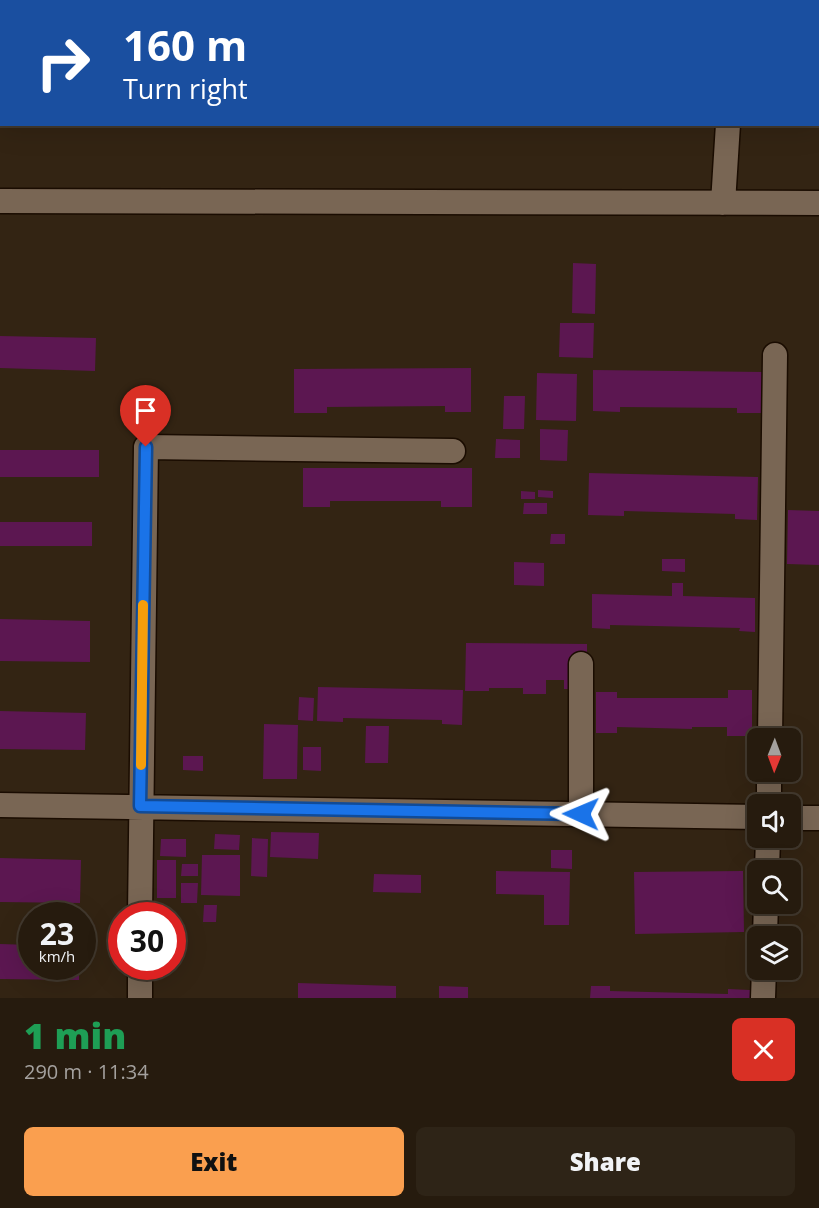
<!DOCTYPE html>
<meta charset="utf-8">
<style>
:root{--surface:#261b0e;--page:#2e2417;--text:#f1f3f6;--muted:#a4a19e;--line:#42392e;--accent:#fa9f4f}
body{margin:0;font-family:"Open Sans",sans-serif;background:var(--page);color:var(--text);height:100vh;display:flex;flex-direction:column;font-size:22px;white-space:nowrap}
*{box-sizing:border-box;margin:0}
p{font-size:20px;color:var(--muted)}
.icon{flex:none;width:33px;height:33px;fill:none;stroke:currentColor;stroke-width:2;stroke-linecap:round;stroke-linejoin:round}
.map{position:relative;height:998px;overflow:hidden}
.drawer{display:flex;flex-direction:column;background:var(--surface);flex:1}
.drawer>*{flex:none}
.banner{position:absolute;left:0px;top:0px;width:819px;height:126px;box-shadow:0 6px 24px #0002,0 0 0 2px var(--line);background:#1a4fa0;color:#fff;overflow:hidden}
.needle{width:39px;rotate:181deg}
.controls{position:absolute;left:747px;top:728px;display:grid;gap:12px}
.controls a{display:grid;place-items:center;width:54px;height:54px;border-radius:9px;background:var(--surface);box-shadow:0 6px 24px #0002,0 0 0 2px var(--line);font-size:30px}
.speed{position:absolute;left:18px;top:902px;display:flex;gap:12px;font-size:30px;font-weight:700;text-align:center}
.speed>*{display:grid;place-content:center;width:78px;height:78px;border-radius:50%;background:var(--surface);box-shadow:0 6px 24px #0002,0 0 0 2px var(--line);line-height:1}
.speed small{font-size:15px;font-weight:400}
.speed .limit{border:9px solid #d22;background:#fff;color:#111}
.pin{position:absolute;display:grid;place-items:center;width:51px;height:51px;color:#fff;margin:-62px -26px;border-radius:50% 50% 50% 0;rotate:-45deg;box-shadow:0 0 6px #0007}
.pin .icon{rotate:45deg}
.me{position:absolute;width:66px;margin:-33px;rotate:271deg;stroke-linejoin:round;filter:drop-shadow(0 0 4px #0008)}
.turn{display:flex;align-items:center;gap:21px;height:126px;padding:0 24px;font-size:27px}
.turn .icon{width:78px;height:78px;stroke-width:2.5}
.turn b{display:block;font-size:42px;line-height:51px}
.round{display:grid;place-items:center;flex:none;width:63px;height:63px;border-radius:9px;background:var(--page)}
.headline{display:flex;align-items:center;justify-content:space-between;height:102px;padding:0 24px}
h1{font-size:36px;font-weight:800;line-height:45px;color:#1e9e55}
.action{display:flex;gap:12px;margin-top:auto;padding:12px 24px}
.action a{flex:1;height:69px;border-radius:9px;background:var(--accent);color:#111;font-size:24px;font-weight:800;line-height:69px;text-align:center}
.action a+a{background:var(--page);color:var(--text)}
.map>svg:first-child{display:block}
.building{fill:#5c1751}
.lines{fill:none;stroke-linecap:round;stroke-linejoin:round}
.minor-casing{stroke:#1a0c01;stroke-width:27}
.minor{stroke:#796654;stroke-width:24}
.route-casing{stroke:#114b97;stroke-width:15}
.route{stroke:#1a73e8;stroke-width:10}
.slow{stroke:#f59e0b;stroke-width:10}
</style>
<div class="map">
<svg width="819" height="998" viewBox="0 0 819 998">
<rect width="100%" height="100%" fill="#332413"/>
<!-- building -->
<path class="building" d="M573,263l23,1 -1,50 -23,-1z
M560,323h34l-1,35 -34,-1z
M0,336l96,2 -1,33 -95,-3z
M471,368v44h-26v-6l-118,1v6h-33v-44z
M593,370l170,2 -1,41h-25v-5l-117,-1v5l-27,-1z
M537,373l40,1 -1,47 -40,-1z
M504,396h21l-1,33h-21z
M540,429l28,1 -1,31 -27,-1z
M496,439l24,1v18h-25z
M0,450h99v27h-99z
M303,468h169v39h-31v-6h-111v6h-27z
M589,473l169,4 -1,43 -22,-1v-5l-111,-3v5l-36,-1z
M538,490l15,1v7l-15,-1z
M521,491l14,1v7h-14z
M524,503h23v11h-24z
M788,510l31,1v54l-32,-1z
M0,522h92v24h-92z
M551,534h14v10h-15z
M662,559h23v13l-23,-1z
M514,562l30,1v23l-30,-1z
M672,583h11v13l72,2v34l-16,-1 1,-3 -130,-3v4l-18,-1v-34l80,2z
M0,619l90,2v41l-90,-1z
M466,643l121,1v45h-23v-9h-18v14h-23v-6h-34v3h-24z
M318,687l145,3 -1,35 -20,-1v-4l-99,-2v4l-26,-1z
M728,690h24v46h-25v-9h-35v2l-75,-2v6h-21v-41h21v6h111z
M299,697l15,1 -1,23 -15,-1z
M0,711l86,2 -1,37 -85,-1z
M264,724l34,1 -1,54h-34z
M366,726h23l-1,37h-23z
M303,747h18v24l-18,-1z
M183,756h20v15l-20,-1z
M271,832l48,1 -1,26 -48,-2z
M215,834l25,1 -1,15 -25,-1z
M252,838l16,1 -1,38 -16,-1z
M161,839h25v18l-26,-1z
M551,850h21v19l-21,-1z
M202,855h38v41l-39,-1z
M0,858l81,2 -1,43 -80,-1z
M157,860h19v38h-19z
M182,864h16v12h-17z
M496,871l74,1 -1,53h-25v-30l-48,-1z
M743,871l1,61 -109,2 -1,-62z
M374,874l47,1v18l-48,-1z
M181,883h17l-1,20h-16z
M204,905h13l-1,17h-13z
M0,944l32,1v21h47v14l-79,-1z
M298,983l98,3v12h-98z
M439,986l29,1v11h-29z
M591,986h19v5l118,3v-5l22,1v8h-160z"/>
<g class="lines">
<!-- minor casing -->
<g class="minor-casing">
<path id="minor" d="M818,5h1
M0,201l819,2
M723,203l5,-79
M581,664v150
M770,738l5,-383
M769,804v-33
M0,805l758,12
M790,818h29
M767,870l1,-33
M140,915l6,-468 307,4
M765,936l1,-33
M140,966v32
M763,998l1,-29"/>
</g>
<!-- minor -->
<use href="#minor" class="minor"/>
</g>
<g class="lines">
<!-- route casing -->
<g class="route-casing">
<path id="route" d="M146,447l-6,359 441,8"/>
</g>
<!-- route -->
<use href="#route" class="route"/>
<!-- slow -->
<path class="slow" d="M141,765l2,-160"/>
</g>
</svg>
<div class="controls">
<a><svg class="needle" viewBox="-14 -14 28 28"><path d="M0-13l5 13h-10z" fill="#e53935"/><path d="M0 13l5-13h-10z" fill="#a4a19e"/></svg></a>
<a><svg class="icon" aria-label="sound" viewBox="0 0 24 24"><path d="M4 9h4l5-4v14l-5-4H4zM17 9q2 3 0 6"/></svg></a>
<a><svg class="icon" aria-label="search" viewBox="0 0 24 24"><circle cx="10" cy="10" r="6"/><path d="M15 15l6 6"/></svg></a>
<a><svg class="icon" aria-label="layers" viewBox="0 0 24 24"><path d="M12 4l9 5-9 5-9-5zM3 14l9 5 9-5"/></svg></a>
</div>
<div class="speed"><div>23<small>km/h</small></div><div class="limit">30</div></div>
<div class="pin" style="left:146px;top:447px;background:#d93025"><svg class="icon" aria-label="arrive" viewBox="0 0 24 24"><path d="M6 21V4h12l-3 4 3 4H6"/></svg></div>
<svg class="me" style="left:581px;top:814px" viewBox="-20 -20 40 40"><path d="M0-17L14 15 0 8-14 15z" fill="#1a73e8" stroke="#fff" stroke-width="4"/></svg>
<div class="banner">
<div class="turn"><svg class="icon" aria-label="right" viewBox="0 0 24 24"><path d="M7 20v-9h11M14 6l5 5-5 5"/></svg><div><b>160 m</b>Turn right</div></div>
</div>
</div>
<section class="drawer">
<div class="headline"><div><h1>1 min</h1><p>290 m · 11:34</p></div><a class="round" style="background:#d93025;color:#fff"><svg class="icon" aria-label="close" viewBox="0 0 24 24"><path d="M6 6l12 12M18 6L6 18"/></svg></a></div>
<div class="action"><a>Exit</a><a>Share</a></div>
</section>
